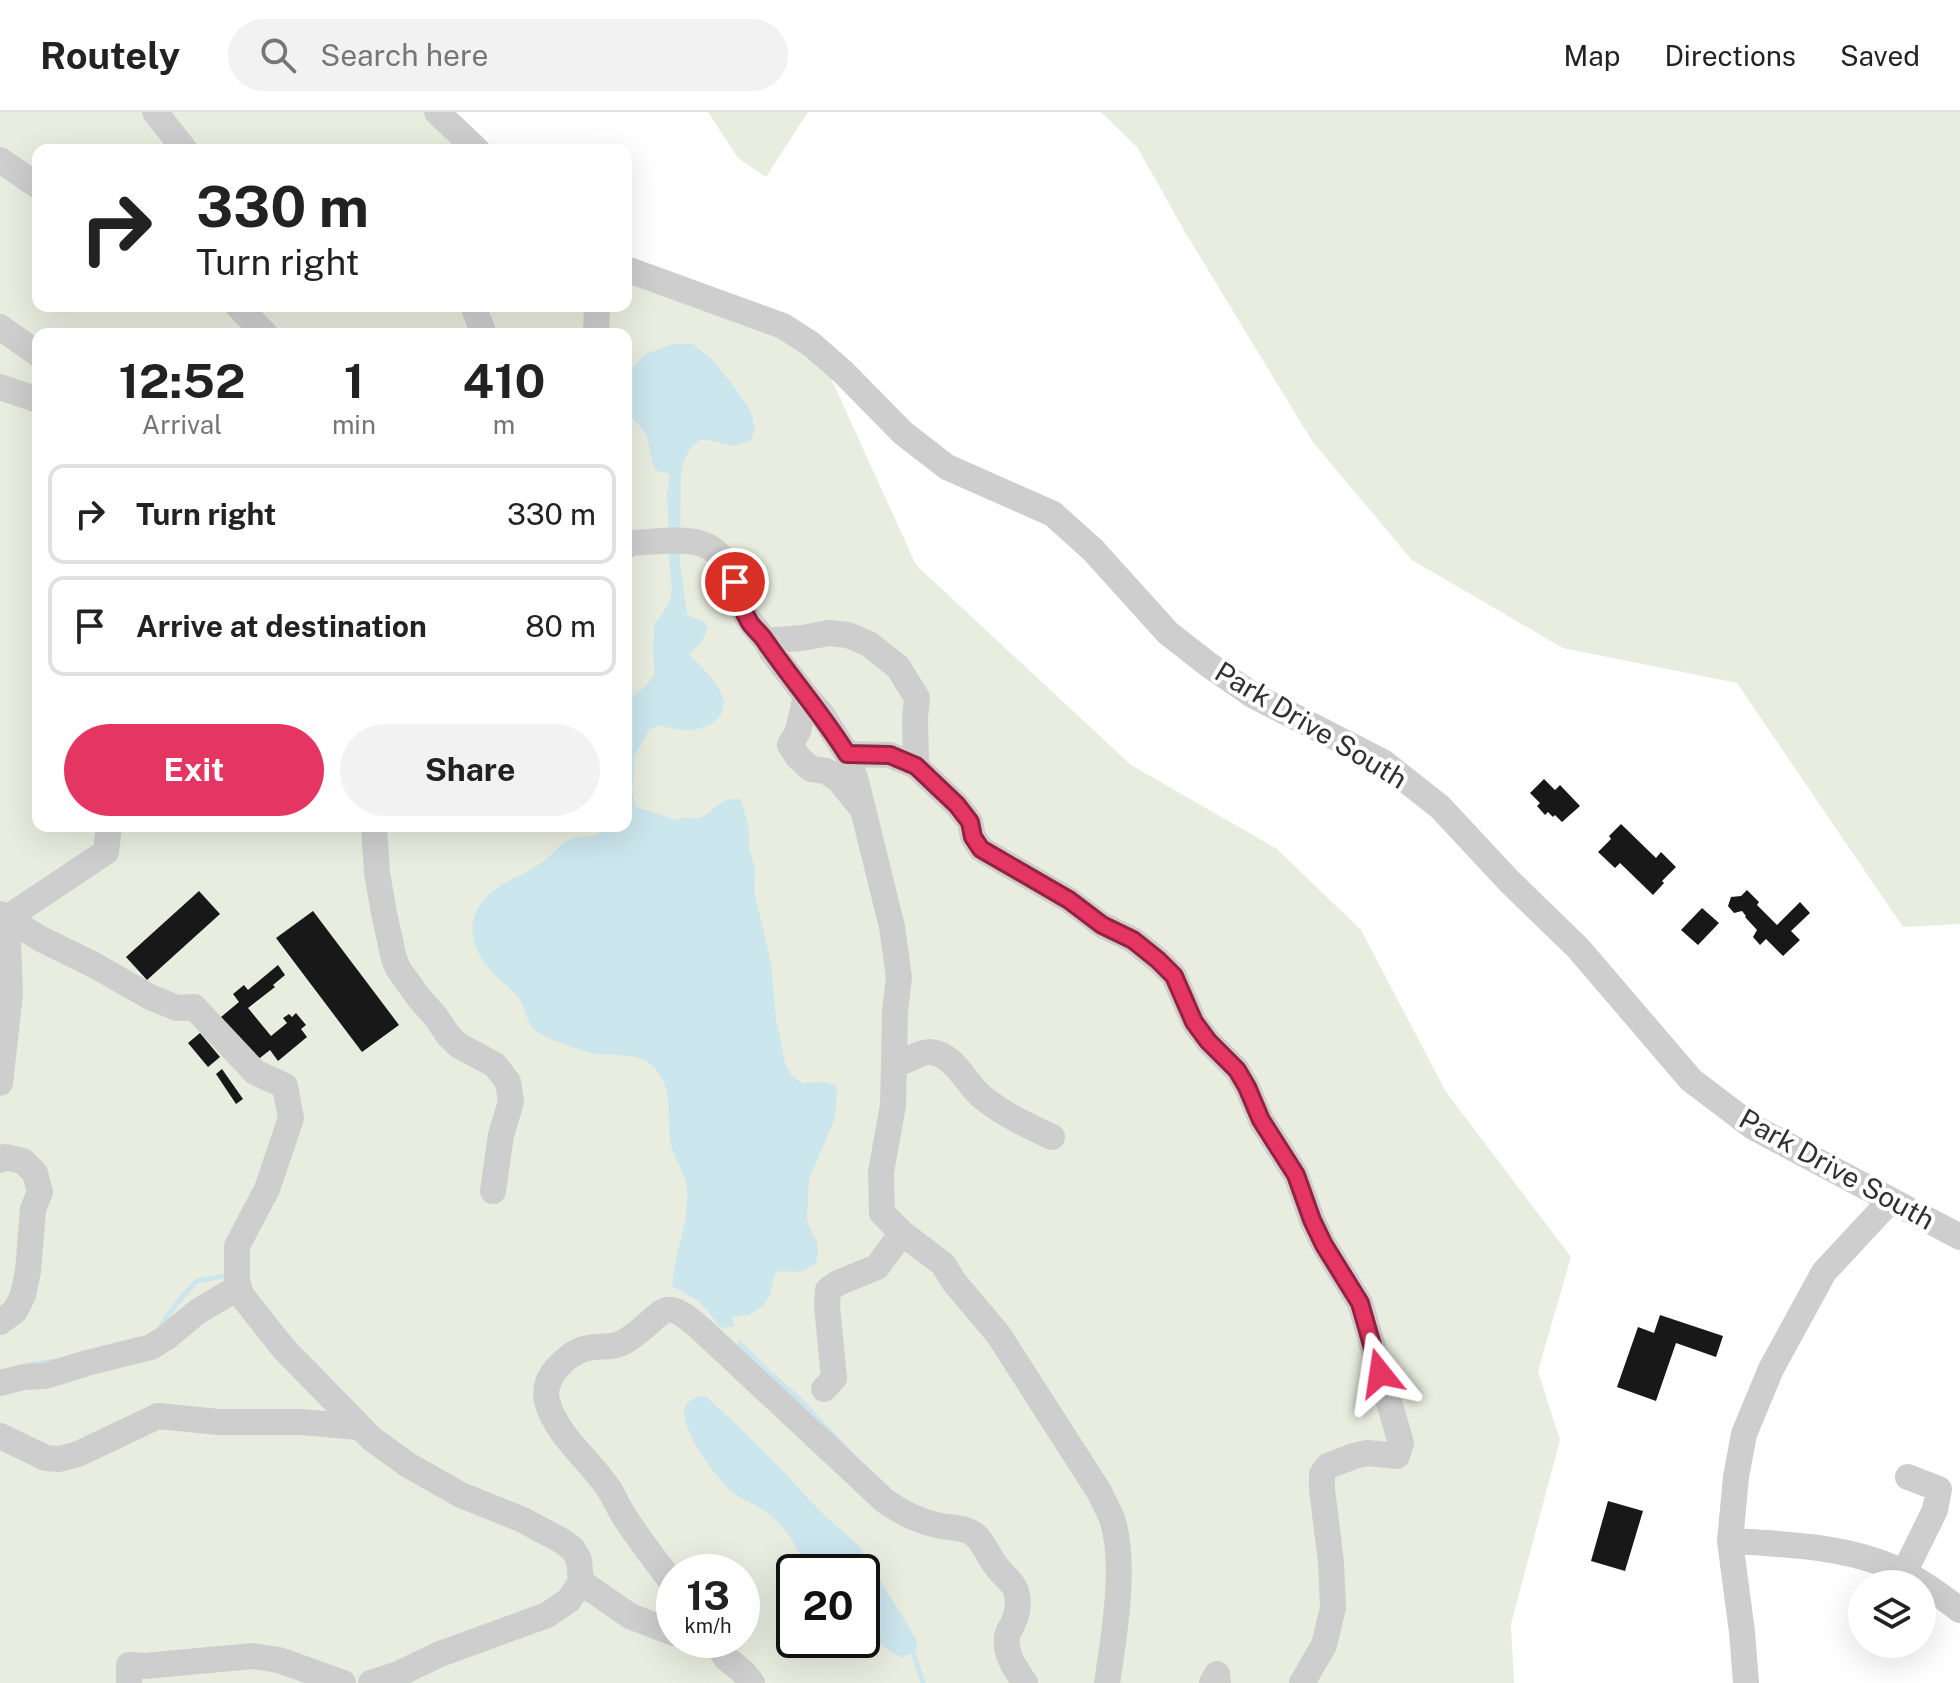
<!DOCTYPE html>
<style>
:root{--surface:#fff;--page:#f2f2f2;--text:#222;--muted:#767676;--line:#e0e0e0;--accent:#e53562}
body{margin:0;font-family:"Public Sans",sans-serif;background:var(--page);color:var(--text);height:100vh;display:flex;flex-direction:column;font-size:30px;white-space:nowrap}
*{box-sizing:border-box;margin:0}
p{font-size:26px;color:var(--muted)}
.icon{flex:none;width:44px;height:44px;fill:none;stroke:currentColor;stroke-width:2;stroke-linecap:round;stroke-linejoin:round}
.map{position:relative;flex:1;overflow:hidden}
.drawer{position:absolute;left:32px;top:216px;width:600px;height:504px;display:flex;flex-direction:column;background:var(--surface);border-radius:16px;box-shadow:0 8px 32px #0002}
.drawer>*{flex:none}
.hud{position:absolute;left:32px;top:32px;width:600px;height:168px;border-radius:16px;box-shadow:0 8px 32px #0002;background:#fff;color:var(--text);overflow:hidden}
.controls{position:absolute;left:1848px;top:1458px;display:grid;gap:16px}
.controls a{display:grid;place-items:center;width:88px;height:88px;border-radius:50%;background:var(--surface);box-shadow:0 8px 32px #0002;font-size:40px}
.speed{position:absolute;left:656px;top:1442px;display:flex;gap:16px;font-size:40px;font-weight:700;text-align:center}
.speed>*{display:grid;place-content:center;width:104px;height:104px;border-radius:50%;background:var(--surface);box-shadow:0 8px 32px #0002;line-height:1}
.speed small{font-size:20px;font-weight:400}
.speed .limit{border:4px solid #111;border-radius:12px;background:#fff;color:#111}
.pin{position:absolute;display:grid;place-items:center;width:68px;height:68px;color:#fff;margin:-34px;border:4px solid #fff;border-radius:50%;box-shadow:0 2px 8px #0007}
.me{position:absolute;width:88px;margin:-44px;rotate:345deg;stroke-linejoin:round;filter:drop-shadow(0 0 6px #0008)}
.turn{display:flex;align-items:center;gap:28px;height:168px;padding:0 32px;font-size:36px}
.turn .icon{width:104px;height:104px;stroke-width:2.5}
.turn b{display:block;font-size:56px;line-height:68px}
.eta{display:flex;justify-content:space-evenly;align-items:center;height:136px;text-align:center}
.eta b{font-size:48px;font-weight:700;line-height:56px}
.cta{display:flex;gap:16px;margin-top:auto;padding:16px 32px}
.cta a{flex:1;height:92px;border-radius:48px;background:var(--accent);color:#fff;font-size:32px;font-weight:700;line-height:92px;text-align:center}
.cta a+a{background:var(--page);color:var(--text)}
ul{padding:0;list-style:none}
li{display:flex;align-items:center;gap:24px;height:100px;margin:0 16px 12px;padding:0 16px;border:4px solid var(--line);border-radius:16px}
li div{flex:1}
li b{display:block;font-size:30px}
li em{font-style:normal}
header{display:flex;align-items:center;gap:48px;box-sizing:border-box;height:112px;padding:0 40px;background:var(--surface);border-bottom:2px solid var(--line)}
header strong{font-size:38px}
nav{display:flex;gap:44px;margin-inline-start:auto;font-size:28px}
.search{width:560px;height:72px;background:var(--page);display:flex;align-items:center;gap:20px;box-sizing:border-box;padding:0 28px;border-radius:44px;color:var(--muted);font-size:30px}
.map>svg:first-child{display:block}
.green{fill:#e9eddf;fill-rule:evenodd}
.water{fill:#cce6ed}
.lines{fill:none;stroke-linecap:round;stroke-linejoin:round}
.stream{stroke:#cce6ed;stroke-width:5}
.building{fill:#181818}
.minor{stroke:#cecece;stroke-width:26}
.route-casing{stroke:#952240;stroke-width:20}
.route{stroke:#e53562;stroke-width:14}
.labels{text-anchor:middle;stroke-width:8;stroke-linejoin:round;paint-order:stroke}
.street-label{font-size:28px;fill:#313131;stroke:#fff}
</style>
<header>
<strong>Routely</strong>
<div class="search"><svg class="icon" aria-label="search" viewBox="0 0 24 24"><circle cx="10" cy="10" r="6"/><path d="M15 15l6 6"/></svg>Search here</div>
<nav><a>Map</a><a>Directions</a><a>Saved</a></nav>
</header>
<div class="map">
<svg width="1960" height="1571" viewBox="0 0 1960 1571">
<rect width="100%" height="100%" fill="#fff"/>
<!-- green -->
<path class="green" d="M0,0h428l41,38h-431v156h588v-32l150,57 54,45 86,189 215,200 146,84 84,81 85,162 125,165 -33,114 22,69 -49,184 3,59h-1514zM38,222h588v492h-588zM674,1460h68v68h-68zM794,1460h68v68h-68z
M708,0h100l-42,65 -28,-19z
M1101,0h859v812l-57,3 -166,-244 -174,-35 -151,-88 -100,-119 -127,-209 -48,-85z"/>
<!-- water -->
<path class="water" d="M673,232h20l21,17 24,31 13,19 4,19 -5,11 -16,5 -32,-7c-14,9 -17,17 -21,34l-1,89 7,52c8,6 18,4 21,15l-7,13 -11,13c11,12 26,25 32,40 9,24 -19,37 -39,35 -9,-1 -17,-3 -25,-5l-9,5 -16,29 2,7 -3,24 4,17 40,13c10,-5 12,-1 21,-2 18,-3 20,-22 44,-19l8,30v19l6,20 -1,23 17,71 5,57 10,47 6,10 10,7 23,-1 9,3 3,4 -2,30 -26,60 -2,37 1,8 9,18 1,12 -2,10 -16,8 -20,-1 -5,4 -6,22 -5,8 -15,10 -17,2 3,9 -15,2 -12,-17 -10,-10 -26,-15c2,-32 17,-63 15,-96 -1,-15 -12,-30 -16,-45 -5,-22 2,-45 -9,-66 -17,-34 -46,-19 -75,-27 -15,-4 -31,-11 -45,-17 -16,-7 -14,-23 -22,-35 -7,-11 -25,-23 -34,-35 -27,-37 -12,-68 28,-87 14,-6 24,-12 36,-22 5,-5 11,-12 18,-16 8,-4 21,-4 30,-5l2,-9h26v-125l20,-15 9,-13 -2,-19 1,-29 15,-21 3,-15 -2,-17 -3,-79 3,-19 -15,-4 -5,-18 -3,-17 -15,-18 -5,-21v-22l19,-20z
M740,1228l30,30 32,28 71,76 -138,-123z
M699,1284l8,1 55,52 58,62 40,36 56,92 1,7 -4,6 -10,6 -11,-6 -30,-21v-59h-52c-11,-20 -21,-41 -39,-56 -13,-11 -30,-16 -43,-28 -13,-13 -50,-61 -43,-80 2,-7 8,-9 14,-12z"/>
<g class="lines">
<!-- stream -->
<path class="stream" d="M161,1214l15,-22 21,-23 31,-6
M28,1253l26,-4
M913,1540l10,31"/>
</g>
<!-- building -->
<path class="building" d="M1544,667l11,11 5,-5 20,21 -18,16 -7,-7 -2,2 -5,-5 -3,3 -8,-9 3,-3 -10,-10z
M1621,712l35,34 5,-6 15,15 -14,14 2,2 -11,12 -33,-32 -5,5 -17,-16 13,-13 -2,-3z
M1747,778l12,12 -2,3 20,20 23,-23 10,11 -19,18 9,9 -17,16 -17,-17 -6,6 -7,-8 4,-7 -12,-13 1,-1 -4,-5 -8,2 -6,-7 3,-9 10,-1z
M199,779l21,23 -73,66 -21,-23z
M1702,796l17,15 -21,22 -17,-15z
M313,799l86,114 -37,27 -86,-114z
M278,853l7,10 -12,10 2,2 -27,21 23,28 16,-13 -4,-5 6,-4 3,3 4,-4 10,12 -5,4 6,8 -29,24 -8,-11 -14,11 -35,-44 18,-15 -6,-8 11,-9 4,5z
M200,921l20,24 -12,10 -20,-24z
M222,957l21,30 -7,5 -20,-30z
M1660,1203l63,21 -7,21 -40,-14 -20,58 -39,-14 21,-60 16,6z
M1608,1389l35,10 -18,60 -34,-10z"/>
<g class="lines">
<!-- minor -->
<path class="minor" d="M155,0l30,38
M437,0l40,38
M0,48l38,26
M626,157l157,57 28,18 32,28 60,61 44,34 106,47 40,36 75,83 41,32 45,31 129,66 57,45 69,74 69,67 113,132 62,47 207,110
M238,194l27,28
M473,194l11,28
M0,215l38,27
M596,222l1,-28
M0,275l38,13
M626,434v-3c22,0 55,-6 76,1 29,9 29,39 39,61 5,14 16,25 25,36l36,-3 27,-5 19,2 21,9 29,23 19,31 -2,20 1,48 41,39 13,17 3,15 8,12 88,51 33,25 31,15 25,20 16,16 20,46 14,19 29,29 10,17 14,33 35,55 16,45 12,25 36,58 41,140 -4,13 -30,-3 -13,3 -26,10 -6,8v15l9,73 2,46 -9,37 -22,38
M766,529l6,11 34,44 -8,35 -8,14 8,12 13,12 15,2 13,9 20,25
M806,584l15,17 26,41
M374,714l3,47 7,40 10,46 5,11 20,28 17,19 12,18 10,10 37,20 13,17 3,20 -10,33 -8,56
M0,802l7,4 99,-66 3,-26
M7,806l34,21 53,26 56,32 27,11 17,-1 61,65 30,14 6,32 -24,71 -30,57v38l5,12 42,53 88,90 36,26 53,30 62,25 39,21 11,8 6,11 2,22 49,34 44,17
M894,950l1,-51 4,-34 -7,-50 -36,-146 -9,-27 43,1 26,11
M0,971l10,-90 -3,-75
M0,1048l5,-3 18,4 12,12 5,19 -7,17 -5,62 -5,24 -8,16 -15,11
M902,1121l-20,-20 -1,-41 12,-67 1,-43c13,2 23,-10 36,-10 24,2 35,30 51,44 21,18 46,29 71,41
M0,1271l24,-6 21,-1 42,-13 64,-16 16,-10 30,-25 42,-25
M824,1277l10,-11 -7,-72 1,-16 10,-7 39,-16 25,-34 41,31 11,18 44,52 102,159c4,10 10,19 13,29 13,44 1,115 -6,161
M0,1324l46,22 13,1 19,-5 80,-38 61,6h83l56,5
M1730,1429c54,3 118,5 168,29 23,11 42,25 62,40
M1904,1461l31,-63 4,-21 -31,-12
M674,1473c-17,-23 -35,-45 -50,-69 -6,-9 -9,-18 -15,-27 -20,-30 -52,-52 -62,-88 -3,-13 2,-24 10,-33 6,-7 16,-15 24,-18 22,-8 30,3 52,-14 34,-25 30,-41 69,-6l183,171c17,12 35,21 56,25 12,2 25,1 35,10 9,8 13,22 21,31 6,9 15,13 19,24 3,9 2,21 -2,30 -2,6 -7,11 -7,17 -2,17 9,32 18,45
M714,1528l12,18 17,14 9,11
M129,1571v-18l15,1 109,-10 26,4 64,23
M371,1571l25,-8 44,-21 107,-39 22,-15 12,-18
M1212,1571l5,-9 1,9
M1746,1571l-4,-51 -12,-91 6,-64 8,-43 27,-65 53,-97 66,-71"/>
</g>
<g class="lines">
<!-- route casing -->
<g class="route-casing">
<path id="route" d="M735,470c3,15 7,28 15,41 5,7 12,12 16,19 26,38 57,73 81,112l43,1 26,11 41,39 13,17 3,15 8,12 88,51 33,25 31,15 25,20 16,16 20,46 14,19 29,29 10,17 14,33 35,55 16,45 12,25 36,58 20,70"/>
</g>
<!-- route -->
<use href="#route" class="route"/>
</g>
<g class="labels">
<!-- street labels -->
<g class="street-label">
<text transform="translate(1311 613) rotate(31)" y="10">Park Drive South</text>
<text transform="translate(1837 1057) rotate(29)" y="10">Park Drive South</text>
</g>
</g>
</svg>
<div class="controls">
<a><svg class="icon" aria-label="layers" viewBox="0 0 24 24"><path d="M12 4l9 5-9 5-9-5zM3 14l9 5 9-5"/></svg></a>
</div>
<div class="speed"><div>13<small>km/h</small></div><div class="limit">20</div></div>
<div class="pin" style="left:735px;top:470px;background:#d93025"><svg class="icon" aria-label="arrive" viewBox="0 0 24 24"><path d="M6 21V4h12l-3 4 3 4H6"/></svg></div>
<svg class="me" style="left:1380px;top:1261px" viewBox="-20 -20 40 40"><path d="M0-17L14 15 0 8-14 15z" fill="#e53562" stroke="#fff" stroke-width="4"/></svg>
<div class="hud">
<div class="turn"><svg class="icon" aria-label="right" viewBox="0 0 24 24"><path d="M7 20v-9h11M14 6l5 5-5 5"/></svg><div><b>330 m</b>Turn right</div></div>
</div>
<section class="drawer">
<div class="eta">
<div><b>12:52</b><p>Arrival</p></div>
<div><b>1</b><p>min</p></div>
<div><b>410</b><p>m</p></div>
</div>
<ul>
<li><svg class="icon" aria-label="right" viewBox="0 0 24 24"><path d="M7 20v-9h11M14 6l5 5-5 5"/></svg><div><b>Turn right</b></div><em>330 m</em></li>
<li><svg class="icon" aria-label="arrive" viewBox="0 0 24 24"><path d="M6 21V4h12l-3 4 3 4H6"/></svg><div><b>Arrive at destination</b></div><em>80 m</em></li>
</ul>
<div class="cta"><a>Exit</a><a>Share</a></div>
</section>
</div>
